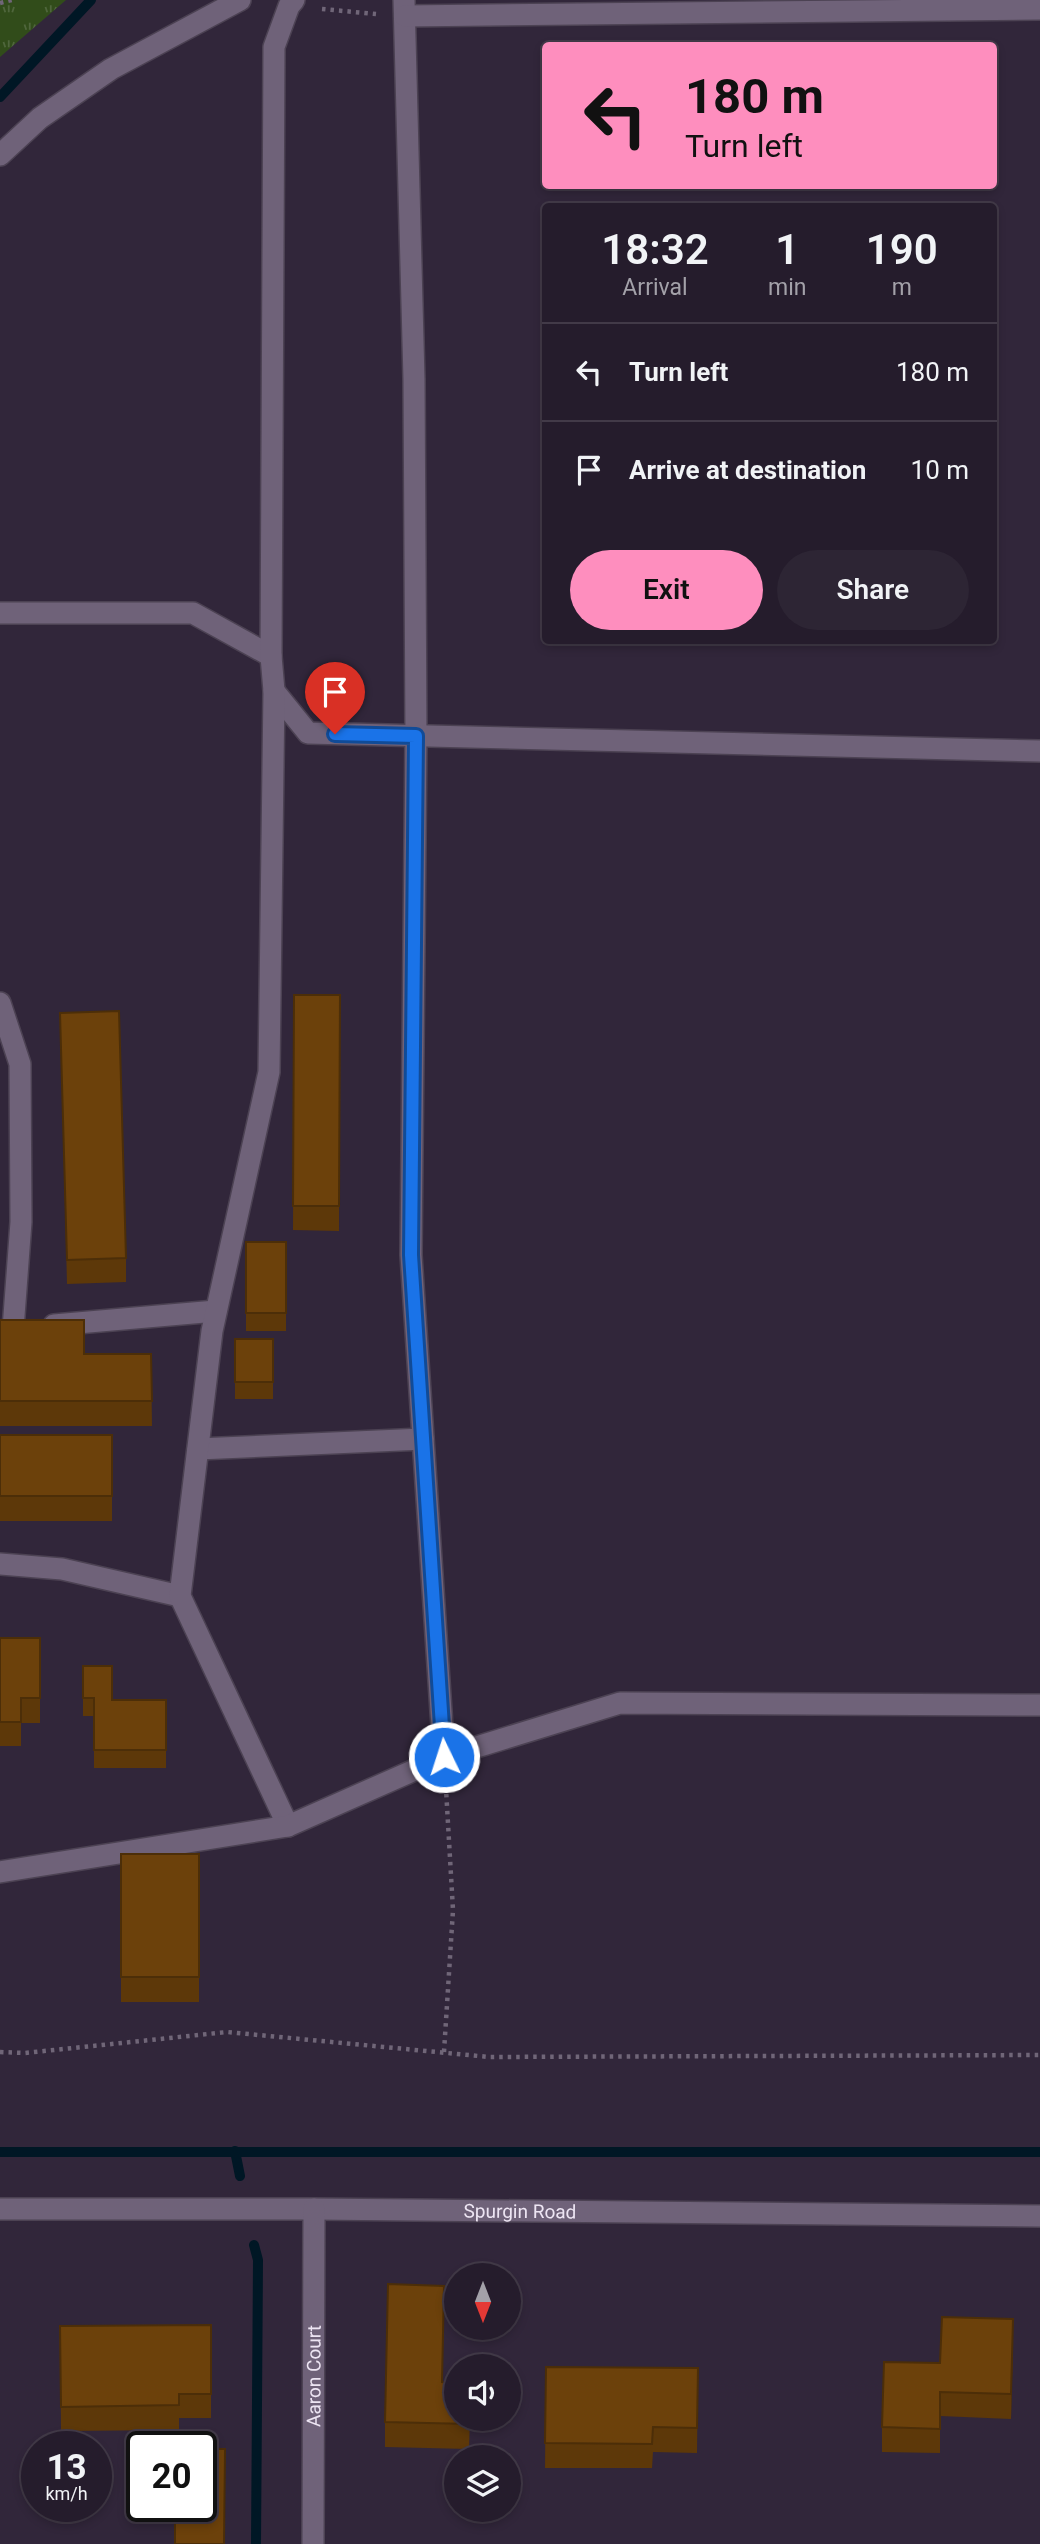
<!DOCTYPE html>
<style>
:root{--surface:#251c2c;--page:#2d2534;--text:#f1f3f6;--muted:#a3a1a9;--line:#423a48;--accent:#fe8ebe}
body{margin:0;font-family:Roboto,sans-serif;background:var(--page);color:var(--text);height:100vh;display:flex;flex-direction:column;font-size:26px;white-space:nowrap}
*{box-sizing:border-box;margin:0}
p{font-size:23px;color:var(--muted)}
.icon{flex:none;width:38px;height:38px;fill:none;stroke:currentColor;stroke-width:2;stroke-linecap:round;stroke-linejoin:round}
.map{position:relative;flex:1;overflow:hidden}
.side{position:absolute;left:542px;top:203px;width:455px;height:441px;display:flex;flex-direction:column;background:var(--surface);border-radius:7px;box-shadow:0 4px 10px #0003,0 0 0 2px var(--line)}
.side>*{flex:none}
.hud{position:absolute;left:542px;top:42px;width:455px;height:147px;border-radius:7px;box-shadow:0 4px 10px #0003,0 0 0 2px var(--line);background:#fe8ebe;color:#111;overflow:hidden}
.needle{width:46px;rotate:180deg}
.controls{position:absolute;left:444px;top:2263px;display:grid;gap:14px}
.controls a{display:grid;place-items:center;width:77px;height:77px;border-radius:50%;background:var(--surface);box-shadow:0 4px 10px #0003,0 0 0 2px var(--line);font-size:35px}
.speed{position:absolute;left:21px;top:2431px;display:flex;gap:14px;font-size:35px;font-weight:700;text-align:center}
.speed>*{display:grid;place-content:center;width:91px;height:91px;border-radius:50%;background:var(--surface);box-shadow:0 4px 10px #0003,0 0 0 2px var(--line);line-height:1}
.speed small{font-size:18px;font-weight:400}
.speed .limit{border:4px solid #111;border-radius:10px;background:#fff;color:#111}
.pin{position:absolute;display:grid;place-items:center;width:60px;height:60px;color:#fff;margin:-72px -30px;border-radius:50% 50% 50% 0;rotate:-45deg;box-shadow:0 0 7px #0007}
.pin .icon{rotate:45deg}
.me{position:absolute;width:77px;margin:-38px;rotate:356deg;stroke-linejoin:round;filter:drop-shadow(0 0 5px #0008)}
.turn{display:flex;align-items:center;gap:24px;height:147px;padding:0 28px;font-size:32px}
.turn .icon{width:91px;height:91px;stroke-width:2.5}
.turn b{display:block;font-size:49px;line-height:60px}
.eta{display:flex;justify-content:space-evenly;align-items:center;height:119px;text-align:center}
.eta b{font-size:42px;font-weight:600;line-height:49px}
.cta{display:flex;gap:14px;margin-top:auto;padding:14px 28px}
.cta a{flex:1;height:80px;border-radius:42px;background:var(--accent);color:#111;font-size:28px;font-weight:600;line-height:80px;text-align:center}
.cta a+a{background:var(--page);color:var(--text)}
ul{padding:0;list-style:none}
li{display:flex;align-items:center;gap:21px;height:98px;padding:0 28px;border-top:2px solid var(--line)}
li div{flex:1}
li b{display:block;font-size:26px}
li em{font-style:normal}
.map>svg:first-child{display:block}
.park{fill:url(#park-tufts)}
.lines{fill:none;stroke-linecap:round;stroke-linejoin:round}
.stream{stroke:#001725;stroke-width:10}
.minor-casing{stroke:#4c4253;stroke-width:24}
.path{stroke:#706678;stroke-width:4.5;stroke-dasharray:3.5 5;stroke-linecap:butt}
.minor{stroke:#6f6279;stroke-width:21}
.wall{fill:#5d3809}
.shaded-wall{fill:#4c2e08}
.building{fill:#6c410b;stroke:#4c2e08;stroke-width:2}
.route-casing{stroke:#114b97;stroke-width:18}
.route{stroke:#1a73e8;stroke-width:12}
.labels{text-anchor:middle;stroke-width:7;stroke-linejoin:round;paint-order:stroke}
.street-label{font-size:19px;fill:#ede5f3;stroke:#31263a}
</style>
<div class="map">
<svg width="1040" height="2544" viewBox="0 0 1040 2544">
<defs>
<pattern id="park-tufts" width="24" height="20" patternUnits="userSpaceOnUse" patternTransform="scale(1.75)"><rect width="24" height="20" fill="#314c1a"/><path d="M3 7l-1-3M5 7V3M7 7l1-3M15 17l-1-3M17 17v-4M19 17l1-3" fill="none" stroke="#4f663c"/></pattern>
</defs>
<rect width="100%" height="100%" fill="#31263a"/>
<!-- park -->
<path class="park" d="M0,0h66l-66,57z"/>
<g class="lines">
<!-- stream -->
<path class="stream" d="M0,97l91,-97
M235,2151l5,25
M0,2152h1040
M254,2245l4,15 -2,284"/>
<!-- minor casing -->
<g class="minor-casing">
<g id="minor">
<path d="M404,0l10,379 2,357 -5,519 33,502"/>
<path d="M405,16l635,-7"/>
<path d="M0,155l40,-37 71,-49 129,-69"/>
<path d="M0,613h193l78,43"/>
<path d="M274,691l34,42 732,18"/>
<path d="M0,1003l20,61 1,158 -8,107"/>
<path d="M54,1325l162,-14"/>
<path d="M198,1449l225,-10"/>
<path d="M0,1564l62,5 118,27"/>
<path d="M288,1826l-108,-230 32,-265 57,-259 5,-381 -3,-35 3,-609 15,-41 5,-6"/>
<path d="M0,1872l288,-46 156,-69 176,-54 420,2"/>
<path id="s1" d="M0,2209h314l726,7"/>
<path id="s2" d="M313,2544l1,-335"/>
</g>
</g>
<!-- path -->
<path class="path" d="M0,3l12,-3
M322,9l54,5
M0,2052l25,1 202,-21 262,25 551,-2
M444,2052l9,-142 -7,-121"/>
<!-- minor -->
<use href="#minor" class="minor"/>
</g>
<!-- wall -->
<path class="wall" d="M294,995h46l-1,236 -46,-1z
M60,1013l66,245v24l-59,2z
M246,1242h40v89h-40z
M0,1320l84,34h67l1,72h-152z
M235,1339h38v60h-38z
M0,1435h112v86h-112z
M0,1638h40v85h-19v23h-21z
M83,1666l29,34h54v68h-72v-52h-11z
M121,1854h78v148h-78z
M444,2310l-2,72 15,36h13l-1,31 -84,-2v-25z
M211,2325v93h-32v12l-118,1 -1,-105z
M1013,2344l-2,75 -71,-3v37l-58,-1v-25z
M546,2367l152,1 -1,85 -44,-1 -1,16h-107z"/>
<!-- shaded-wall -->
<path class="shaded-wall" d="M1013,2319v25l-2,75v-25z"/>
<!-- building -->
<path class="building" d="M294,995h46l-1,211h-46z
M119,1011l7,247 -59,2 -7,-247z
M246,1242h40v71h-40z
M0,1320h84v34h67l1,47h-152z
M235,1339h38v43h-38z
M0,1435h112v61h-112z
M0,1638h40v60h-19v24h-21z
M83,1666h29v34h54v50h-72v-52h-11z
M121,1854h78v123h-78z
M388,2284l56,2 -2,96 15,1v35h12v6l-84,-2z
M942,2317l71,2 -2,75 -71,-2v37l-58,-2 2,-65 56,1z
M211,2325v69h-32v11l-118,2 -1,-81z
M546,2367l152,1 -1,60 -44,-1 -1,17 -107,-1z
M201,2449h24l-1,95h-49v-38h26z"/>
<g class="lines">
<!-- route casing -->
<g class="route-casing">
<path id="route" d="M335,734l81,2 -5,519 33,502"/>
</g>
<!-- route -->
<use href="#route" class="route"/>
</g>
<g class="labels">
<!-- street labels -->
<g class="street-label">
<text dy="7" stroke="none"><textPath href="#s1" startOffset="520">Spurgin Road</textPath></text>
<text dy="7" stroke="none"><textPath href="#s2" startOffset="168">Aaron Court</textPath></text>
</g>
</g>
</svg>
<div class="controls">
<a><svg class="needle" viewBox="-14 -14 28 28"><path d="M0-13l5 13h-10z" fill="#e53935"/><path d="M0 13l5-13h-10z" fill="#a3a1a9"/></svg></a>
<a><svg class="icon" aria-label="sound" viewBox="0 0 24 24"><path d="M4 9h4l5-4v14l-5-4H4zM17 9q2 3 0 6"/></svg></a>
<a><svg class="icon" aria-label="layers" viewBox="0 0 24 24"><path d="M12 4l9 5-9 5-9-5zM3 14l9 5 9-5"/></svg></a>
</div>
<div class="speed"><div>13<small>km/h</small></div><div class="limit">20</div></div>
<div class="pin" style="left:335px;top:734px;background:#d93025"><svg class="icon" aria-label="arrive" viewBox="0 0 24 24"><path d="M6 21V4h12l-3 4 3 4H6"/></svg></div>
<svg class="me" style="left:444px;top:1757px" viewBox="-20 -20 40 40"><circle r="17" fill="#1a73e8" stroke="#fff" stroke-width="3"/><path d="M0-11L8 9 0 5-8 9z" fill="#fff"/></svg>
<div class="hud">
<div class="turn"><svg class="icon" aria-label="left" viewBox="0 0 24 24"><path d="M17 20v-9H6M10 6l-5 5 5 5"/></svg><div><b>180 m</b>Turn left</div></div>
</div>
<section class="side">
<div class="eta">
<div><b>18:32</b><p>Arrival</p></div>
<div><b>1</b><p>min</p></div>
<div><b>190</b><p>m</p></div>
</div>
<ul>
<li><svg class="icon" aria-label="left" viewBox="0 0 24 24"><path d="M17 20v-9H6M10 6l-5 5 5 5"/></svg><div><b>Turn left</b></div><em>180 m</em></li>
<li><svg class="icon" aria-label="arrive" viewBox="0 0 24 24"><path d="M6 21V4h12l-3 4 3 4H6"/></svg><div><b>Arrive at destination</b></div><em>10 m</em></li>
</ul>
<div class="cta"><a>Exit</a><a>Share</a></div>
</section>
</div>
